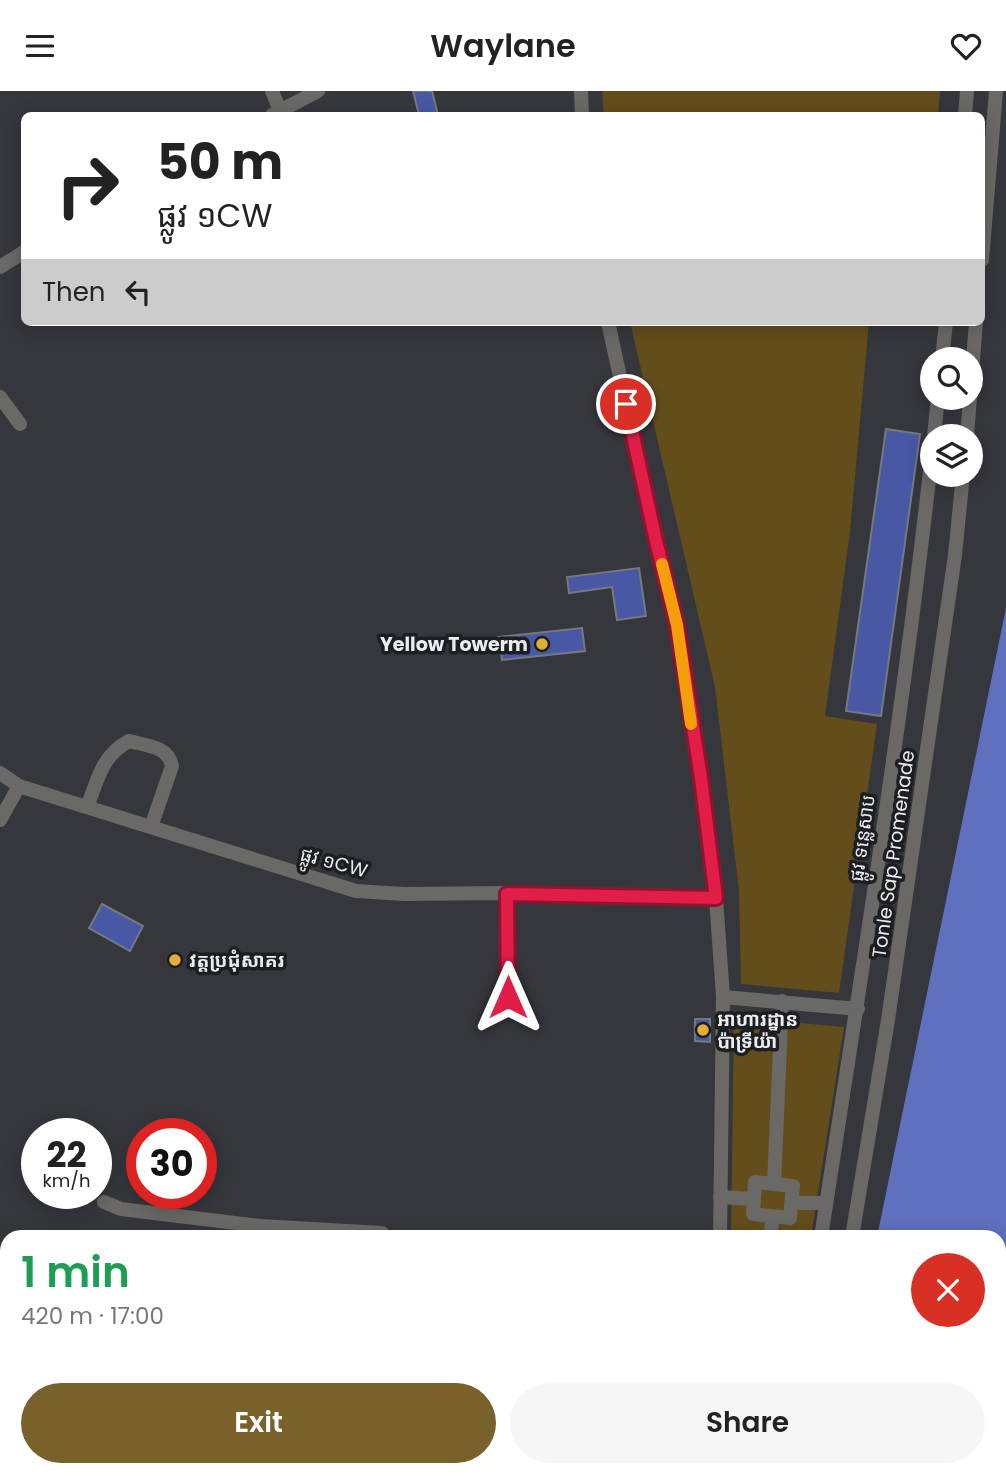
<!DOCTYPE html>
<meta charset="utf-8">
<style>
:root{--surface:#fff;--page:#f6f6f6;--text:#222;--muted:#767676;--accent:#78612a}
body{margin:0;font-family:Poppins,"Noto Sans Khmer",sans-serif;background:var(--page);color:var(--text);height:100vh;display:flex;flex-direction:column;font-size:26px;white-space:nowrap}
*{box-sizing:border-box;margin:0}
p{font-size:23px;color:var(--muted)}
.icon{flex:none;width:38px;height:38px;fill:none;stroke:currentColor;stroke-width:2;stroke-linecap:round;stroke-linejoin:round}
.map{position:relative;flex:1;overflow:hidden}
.panel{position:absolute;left:0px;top:1139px;width:1006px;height:247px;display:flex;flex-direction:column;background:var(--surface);border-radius:21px 21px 0 0;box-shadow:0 4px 18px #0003}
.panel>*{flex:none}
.top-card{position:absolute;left:21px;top:21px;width:964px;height:214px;border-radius:10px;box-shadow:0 4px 18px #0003;background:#fff;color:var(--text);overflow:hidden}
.controls{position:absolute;left:920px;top:256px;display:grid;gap:14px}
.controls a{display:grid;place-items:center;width:63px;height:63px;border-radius:50%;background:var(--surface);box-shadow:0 4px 18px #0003;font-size:35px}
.speed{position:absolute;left:21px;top:1027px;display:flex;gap:14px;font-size:35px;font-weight:700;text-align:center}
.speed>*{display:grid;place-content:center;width:91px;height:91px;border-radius:50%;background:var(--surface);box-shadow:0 4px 18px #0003;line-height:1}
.speed small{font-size:18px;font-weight:400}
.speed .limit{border:10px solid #d22;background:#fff;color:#111}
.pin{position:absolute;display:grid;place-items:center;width:60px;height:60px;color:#fff;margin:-30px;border:4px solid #fff;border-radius:50%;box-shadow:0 2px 7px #0007}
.me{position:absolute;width:77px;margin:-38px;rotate:0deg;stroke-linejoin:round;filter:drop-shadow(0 0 5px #0008)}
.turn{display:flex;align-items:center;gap:24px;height:147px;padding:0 21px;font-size:32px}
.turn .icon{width:91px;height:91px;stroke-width:2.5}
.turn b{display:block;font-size:49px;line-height:60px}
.then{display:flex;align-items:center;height:66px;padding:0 21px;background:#0003;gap:14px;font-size:26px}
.round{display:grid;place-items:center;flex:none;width:74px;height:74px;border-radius:37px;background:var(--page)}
.head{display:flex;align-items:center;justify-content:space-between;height:119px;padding:0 21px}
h1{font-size:42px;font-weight:600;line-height:52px;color:#1e9e55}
.button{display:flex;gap:14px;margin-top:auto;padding:14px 21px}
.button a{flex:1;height:80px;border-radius:42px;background:var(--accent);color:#fff;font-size:28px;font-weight:600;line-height:80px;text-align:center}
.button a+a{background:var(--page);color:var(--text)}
header{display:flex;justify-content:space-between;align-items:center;height:91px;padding:0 21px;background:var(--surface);font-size:32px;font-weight:600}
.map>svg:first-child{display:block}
.green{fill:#634d1b}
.water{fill:#5e70be}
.building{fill:#4858a4;stroke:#76787f;stroke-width:2}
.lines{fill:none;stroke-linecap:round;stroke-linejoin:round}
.minor{stroke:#6a6966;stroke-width:14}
.route-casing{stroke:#92132f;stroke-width:18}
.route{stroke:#e11d48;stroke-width:12}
.slow{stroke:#f59e0b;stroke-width:12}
.poi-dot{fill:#e1af34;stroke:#1d1e21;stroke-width:2.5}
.labels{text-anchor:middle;stroke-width:7;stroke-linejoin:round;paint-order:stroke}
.poi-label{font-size:19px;font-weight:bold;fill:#ebecf0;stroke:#1d1e21;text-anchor:start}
.street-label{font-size:19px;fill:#ebecf0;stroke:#1d1e21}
</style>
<header><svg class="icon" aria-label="menu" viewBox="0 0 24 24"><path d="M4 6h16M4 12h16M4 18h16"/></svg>Waylane<svg class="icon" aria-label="heart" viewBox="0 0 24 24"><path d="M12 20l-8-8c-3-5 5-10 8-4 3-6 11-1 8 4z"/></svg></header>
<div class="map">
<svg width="1006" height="1385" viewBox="0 0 1006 1385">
<rect width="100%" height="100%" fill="#35373c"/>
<!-- green -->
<path class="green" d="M602,0h338l-2,24h-334z
M630,231h239l-19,210 -25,184 52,8 -38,269 -98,-9 -2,-93 -24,-204z
M734,926l110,10 -33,210h-80z
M736,1379h40l-1,6h-39z"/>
<!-- water -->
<path class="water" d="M1006,517v868h-156v-6h149v-233h-122z
M222,1379h135l2,6h-136z"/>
<!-- building -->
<path class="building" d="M413,0h19l6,24h-19z
M886,338l34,5 -39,282 -35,-5z
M639,477l7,48 -29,4 -5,-33 -43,6 -2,-16z
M582,537l3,23 -83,9 -3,-23z
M102,813l41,22 -13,25 -41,-23z
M695,928h15v23l-15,-1z"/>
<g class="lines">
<!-- minor -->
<path class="minor" d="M272,0l8,20
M581,0l1,24
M272,24l46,-24
M965,24l2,-24
M982,169l14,-169
M0,176l24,-15
M608,231l48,219 21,84 24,153 15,120 7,99 -3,240
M942,268l4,-37
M971,293l5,-62
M0,306l20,27
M934,345l4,-39
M967,345l3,-39
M0,682l19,13 337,105 48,3 103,-1 209,5
M87,716c11,-27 14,-51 42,-66 18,5 39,5 43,25l-21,61
M0,729l19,-34
M507,802l1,105
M723,906l135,12
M755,1091l38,4 -3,32 -37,-4z
M774,1093l8,-183
M720,1106l34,2
M104,1111l17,7 139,17 122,7
M791,1112h35
M771,1146l1,-21
M821,1146c41,-264 83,-528 112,-793
M852,1146l36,-217 67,-465 8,-81
M138,1379l2,6
M723,1385v-6
M783,1385l1,-6
M812,1385l1,-6"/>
</g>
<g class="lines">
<!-- route casing -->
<g class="route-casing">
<path id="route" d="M508,906l-1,-103 209,4 -15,-120 -24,-153 -21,-84 -30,-137"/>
</g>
<!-- route -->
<use href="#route" class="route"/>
<!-- slow -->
<path class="slow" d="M662,473l15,61 14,99"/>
</g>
<!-- markers -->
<g class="poi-dot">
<circle cx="542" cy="553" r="7"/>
<circle cx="175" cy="869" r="7"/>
<circle cx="703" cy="939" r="7"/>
</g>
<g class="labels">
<!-- poi labels -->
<g class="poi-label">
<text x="528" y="560" text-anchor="end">Yellow Towerm</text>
<text x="189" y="876">វត្តប្រជុំសាគរ</text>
<text x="717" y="935">អាហារដ្ឋាន<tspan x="717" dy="22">ប៉ាទ្រីយ៉ា</tspan></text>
</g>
<!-- street labels -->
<g class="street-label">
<text transform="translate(862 747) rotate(-82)" y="7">ផ្លូវ ទន្លេសាប</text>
<text transform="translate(893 763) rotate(-82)" y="7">Tonle Sap Promenade</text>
<text transform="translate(334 771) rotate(15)" y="7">ផ្លូវ ១CW</text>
</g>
</g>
</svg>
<div class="controls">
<a><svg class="icon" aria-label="search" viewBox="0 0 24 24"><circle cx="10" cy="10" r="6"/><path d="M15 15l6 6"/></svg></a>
<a><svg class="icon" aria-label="layers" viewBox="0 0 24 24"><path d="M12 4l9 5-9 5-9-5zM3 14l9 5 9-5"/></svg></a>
</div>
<div class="speed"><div>22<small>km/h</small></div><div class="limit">30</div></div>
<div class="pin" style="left:626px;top:313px;background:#d93025"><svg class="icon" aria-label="arrive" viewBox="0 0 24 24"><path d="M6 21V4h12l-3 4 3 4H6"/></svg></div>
<svg class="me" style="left:508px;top:906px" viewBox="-20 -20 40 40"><path d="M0-17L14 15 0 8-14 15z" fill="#e11d48" stroke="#fff" stroke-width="4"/></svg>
<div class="top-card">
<div class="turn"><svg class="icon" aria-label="right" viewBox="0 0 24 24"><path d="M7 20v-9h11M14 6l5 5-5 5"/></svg><div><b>50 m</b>ផ្លូវ ១CW</div></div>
<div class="then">Then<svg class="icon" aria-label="left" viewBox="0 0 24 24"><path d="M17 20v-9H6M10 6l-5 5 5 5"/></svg></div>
</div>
<section class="panel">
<div class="head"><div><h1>1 min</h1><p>420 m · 17:00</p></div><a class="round" style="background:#d93025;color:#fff"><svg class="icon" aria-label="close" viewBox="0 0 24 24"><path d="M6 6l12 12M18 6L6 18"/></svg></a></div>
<div class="button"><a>Exit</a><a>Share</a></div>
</section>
</div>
